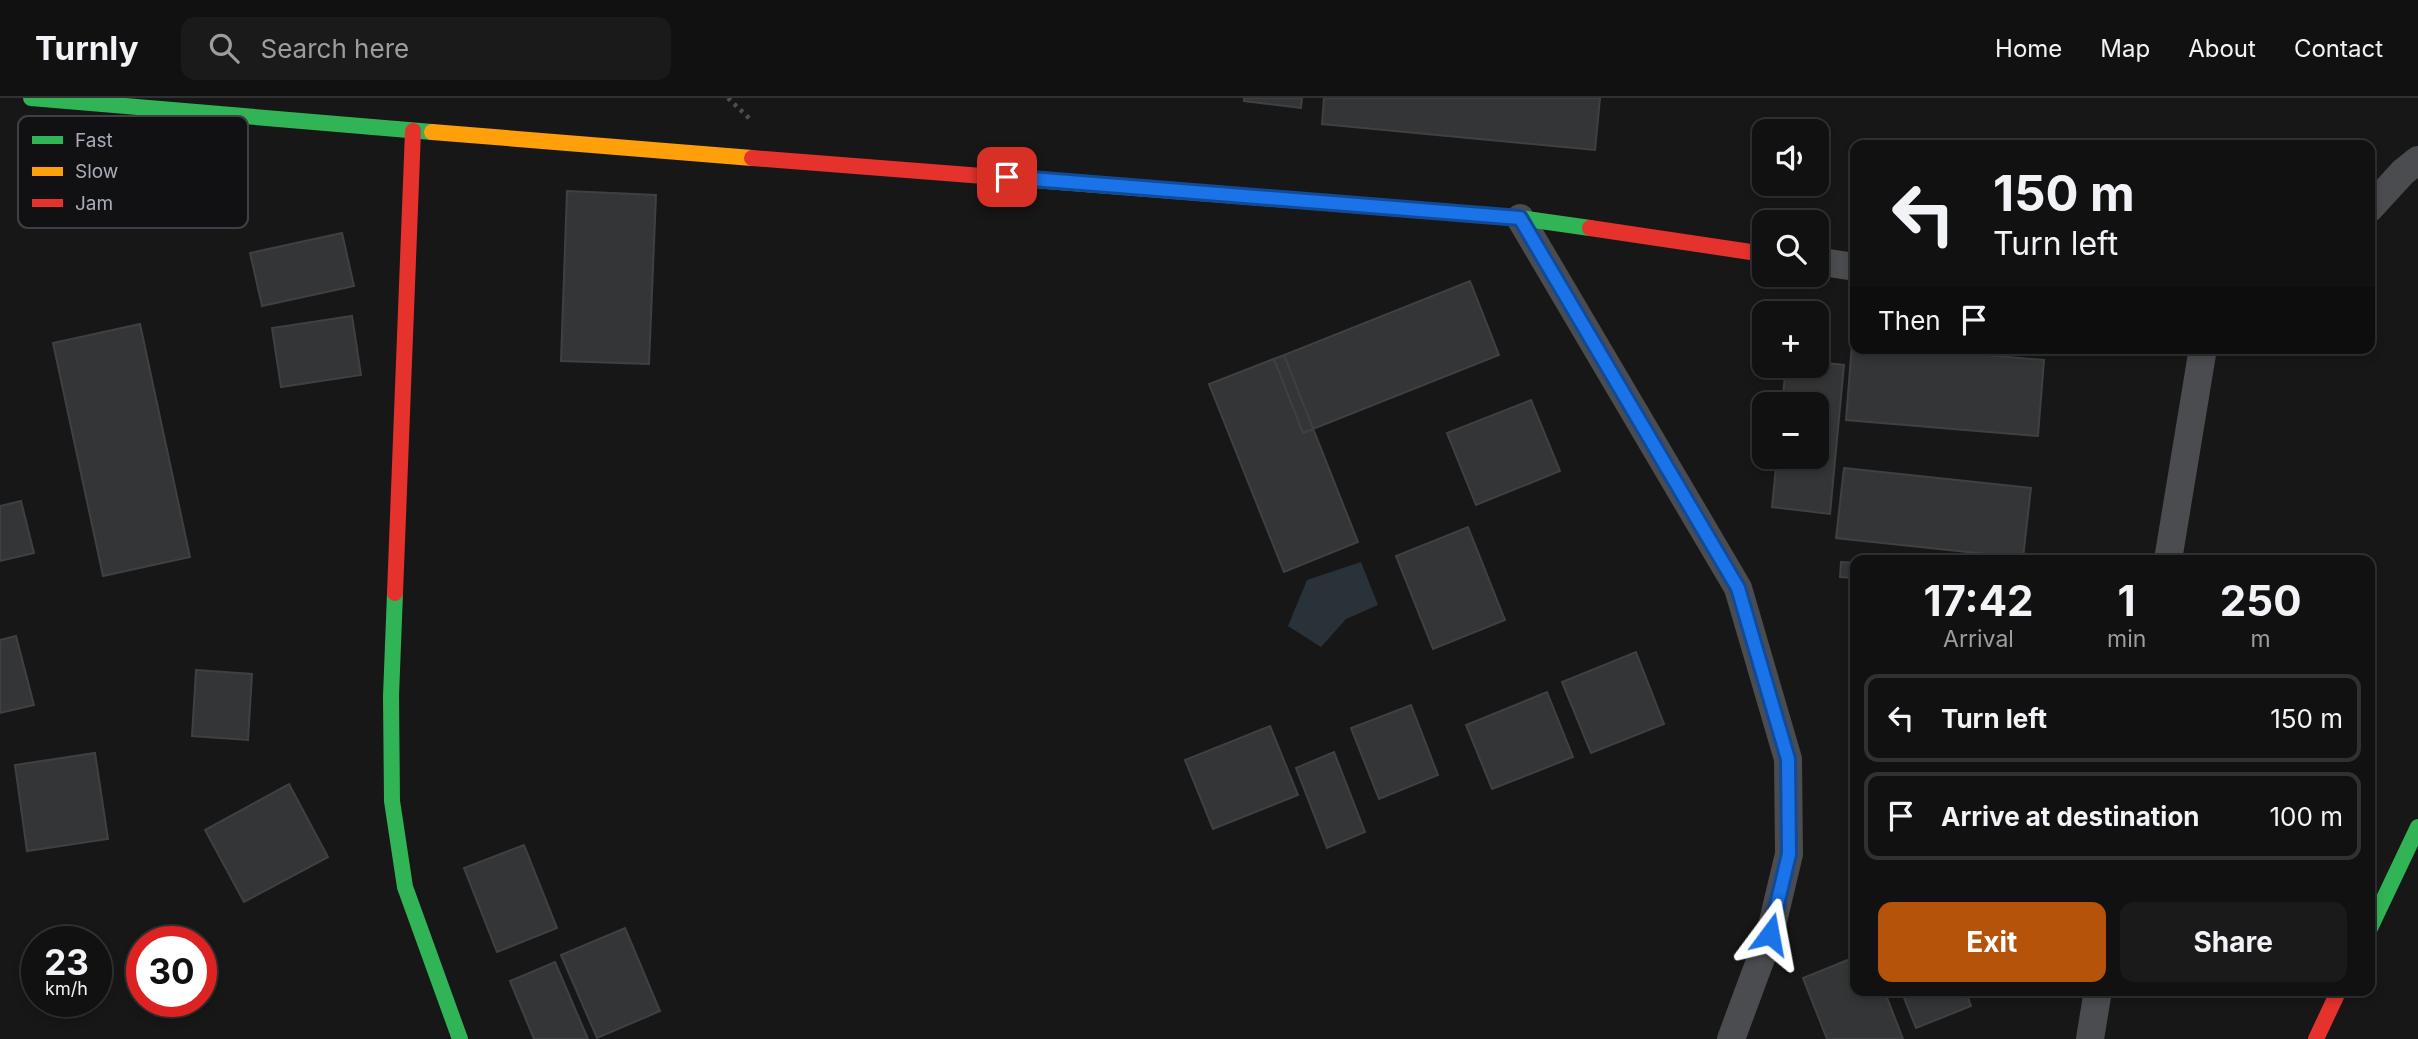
<!DOCTYPE html>
<meta charset="utf-8">
<style>
:root{--surface:#111;--page:#1a1a1a;--text:#f1f3f6;--muted:#9c9d9f;--line:#303131;--accent:#b45309}
body{margin:0;font-family:Inter,sans-serif;background:var(--page);color:var(--text);height:100vh;display:flex;flex-direction:column;font-size:26px;white-space:nowrap}
*{box-sizing:border-box;margin:0}
p{font-size:23px;color:var(--muted)}
.icon{flex:none;width:38px;height:38px;fill:none;stroke:currentColor;stroke-width:2;stroke-linecap:round;stroke-linejoin:round}
.map{position:relative;flex:1;overflow:hidden}
.sheet{position:absolute;left:1850px;top:457px;width:525px;height:441px;display:flex;flex-direction:column;background:var(--surface);border-radius:14px;box-shadow:0 4px 10px #0003,0 0 0 2px var(--line)}
.sheet>*{flex:none}
.top-card{position:absolute;left:1850px;top:42px;width:525px;height:214px;border-radius:14px;box-shadow:0 4px 10px #0003,0 0 0 2px var(--line);background:#111;color:var(--text);overflow:hidden}
.tools{position:absolute;left:1752px;top:21px;display:grid;gap:14px}
.tools a{display:grid;place-items:center;width:77px;height:77px;border-radius:14px;background:var(--surface);box-shadow:0 4px 10px #0003,0 0 0 2px var(--line);font-size:35px}
.speed{position:absolute;left:21px;top:828px;display:flex;gap:14px;font-size:35px;font-weight:700;text-align:center}
.speed>*{display:grid;place-content:center;width:91px;height:91px;border-radius:50%;background:var(--surface);box-shadow:0 4px 10px #0003,0 0 0 2px var(--line);line-height:1}
.speed small{font-size:18px;font-weight:400}
.speed .limit{border:10px solid #d22;background:#fff;color:#111}
.pin{position:absolute;display:grid;place-items:center;width:60px;height:60px;color:#fff;margin:-30px;border-radius:14px;box-shadow:0 4px 10px #0006}
.me{position:absolute;width:77px;margin:-38px;rotate:13deg;stroke-linejoin:round;filter:drop-shadow(0 0 5px #0008)}
.turn{display:flex;align-items:center;gap:24px;height:147px;padding:0 28px;font-size:32px}
.turn .icon{width:91px;height:91px;stroke-width:2.5}
.turn b{display:block;font-size:49px;line-height:60px}
.then{display:flex;align-items:center;height:66px;padding:0 28px;background:#0003;gap:14px;font-size:26px}
.eta{display:flex;justify-content:space-evenly;align-items:center;height:119px;text-align:center}
.eta b{font-size:42px;font-weight:700;line-height:49px}
.action{display:flex;gap:14px;margin-top:auto;padding:14px 28px}
.action a{flex:1;height:80px;border-radius:14px;background:var(--accent);color:#fff;font-size:28px;font-weight:700;line-height:80px;text-align:center}
.action a+a{background:var(--page);color:var(--text)}
ul{padding:0;list-style:none}
li{display:flex;align-items:center;gap:21px;height:88px;margin:0 14px 10px;padding:0 14px;border:4px solid var(--line);border-radius:14px}
li div{flex:1}
li b{display:block;font-size:26px}
li em{font-style:normal}
header{display:flex;align-items:center;gap:42px;box-sizing:border-box;height:98px;padding:0 35px;background:var(--surface);border-bottom:2px solid var(--line)}
header strong{font-size:33px}
nav{display:flex;gap:38px;margin-inline-start:auto;font-size:24px}
.search{width:490px;height:63px;background:var(--page);display:flex;align-items:center;gap:18px;box-sizing:border-box;padding:0 24px;border-radius:14px;color:var(--muted);font-size:26px}
.map>svg:first-child{display:block}
.water{fill:#2a3239}
.building{fill:#343537;stroke:#3f4043;stroke-width:2}
.lines{fill:none;stroke-linecap:round;stroke-linejoin:round}
.path{stroke:#4d4e52;stroke-width:4.5;stroke-dasharray:3.5 5;stroke-linecap:butt}
.street{stroke:#4b4c50;stroke-width:28}
.fast{stroke:#30b455;stroke-width:16}
.slow{stroke:#ff9f0a;stroke-width:16}
.jam{stroke:#e5322d;stroke-width:16}
.route-casing{stroke:#114b97;stroke-width:18}
.route{stroke:#1a73e8;stroke-width:12}
.key{fill:#111113;stroke:#3e4045;stroke-width:2}
.key-label{font-size:19px;fill:#a8adb8}
</style>
<header>
<strong>Turnly</strong>
<div class="search"><svg class="icon" aria-label="search" viewBox="0 0 24 24"><circle cx="10" cy="10" r="6"/><path d="M15 15l6 6"/></svg>Search here</div>
<nav><a>Home</a><a>Map</a><a>About</a><a>Contact</a></nav>
</header>
<div class="map">
<svg width="2418" height="941" viewBox="0 0 2418 941">
<rect width="100%" height="100%" fill="#171717"/>
<!-- water -->
<path class="water" d="M1361,464l17,43 -32,14 -25,28 -33,-21 19,-46z"/>
<!-- building -->
<path class="building" d="M1244,0h58l-1,10 -57,-7z
M1324,0h276l-5,52 -273,-26z
M567,93l89,4 -7,169 -88,-3z
M342,135l12,53 -92,20 -12,-53z
M1470,183l29,74 -196,78 -29,-74z
M352,218l9,59 -80,12 -9,-59z
M140,226l50,233 -87,19 -50,-233z
M1852,246h3v4h50l139,12 -6,76 -192,-16z
M1284,257l74,187 -74,30 -75,-188z
M1816,264l28,3 -14,149 -58,-7 5,-50h39v-53h-34l4,-38h30z
M1531,302l29,71 -84,34 -29,-72z
M1844,370l187,20 -8,70 -187,-20z
M21,403l13,52 -34,8v-55z
M1468,429l37,93 -72,29 -37,-93z
M1841,464l14,1v15l-15,-1z
M16,538l18,69 -34,8v-73z
M1636,554l28,72 -73,29 -29,-71z
M196,572l56,4 -4,66 -56,-4z
M1547,594l26,65 -81,32 -26,-64z
M1411,607l27,70 -59,24 -28,-71z
M1270,628l28,69 -85,34 -28,-69z
M1334,654l31,80 -38,16 -31,-80z
M95,655l13,86 -81,12 -12,-86z
M289,686l39,73 -84,45 -39,-72z
M524,747l33,83 -60,24 -33,-84z
M625,830l35,83 -63,27 -36,-83z
M1855,859v33h29l19,49h-76l-24,-61z
M555,864l33,77h-54l-24,-58z
M1901,892h64l6,16 -55,22z"/>
<g class="lines">
<!-- path -->
<path class="path" d="M728,0l22,21"/>
<!-- street -->
<path class="street" d="M2370,110l33,-36 15,-12
M1520,120l218,370 50,171 1,95 -19,80 -39,105
M1816,163l39,6
M2168,462l35,-212
M2090,941l8,-49"/>
<!-- fast -->
<path class="fast" d="M31,0l401,34
M1021,81l499,39 70,10
M395,495l-4,103 1,105 13,86 55,152
M2370,830l48,-101"/>
<!-- slow -->
<path class="slow" d="M432,34l320,26"/>
<!-- jam -->
<path class="jam" d="M752,60l269,21
M1590,130l174,26
M395,495l18,-462
M2316,941l23,-49"/>
</g>
<g class="lines">
<!-- route casing -->
<g class="route-casing">
<path id="route" d="M1007,79l513,41 218,370 50,171 1,95 -19,80"/>
</g>
<!-- route -->
<use href="#route" class="route"/>
</g>
<!-- legend -->
<rect x="18" y="18" width="230" height="112" rx="10" class="key"/>
<rect x="32" y="38" width="31" height="8" fill="#30b455"/>
<rect x="32" y="69" width="31" height="9" fill="#ff9f0a"/>
<rect x="32" y="101" width="31" height="8" fill="#e5322d"/>
<g class="key-label">
<text x="75" y="49">Fast</text>
<text x="75" y="80">Slow</text>
<text x="75" y="112">Jam</text>
</g>
</svg>
<div class="tools">
<a><svg class="icon" aria-label="sound" viewBox="0 0 24 24"><path d="M4 9h4l5-4v14l-5-4H4zM17 9q2 3 0 6"/></svg></a>
<a><svg class="icon" aria-label="search" viewBox="0 0 24 24"><circle cx="10" cy="10" r="6"/><path d="M15 15l6 6"/></svg></a>
<a>+</a>
<a>−</a>
</div>
<div class="speed"><div>23<small>km/h</small></div><div class="limit">30</div></div>
<div class="pin" style="left:1007px;top:79px;background:#d93025"><svg class="icon" aria-label="arrive" viewBox="0 0 24 24"><path d="M6 21V4h12l-3 4 3 4H6"/></svg></div>
<svg class="me" style="left:1770px;top:836px" viewBox="-20 -20 40 40"><path d="M0-17L14 15 0 8-14 15z" fill="#1a73e8" stroke="#fff" stroke-width="4"/></svg>
<div class="top-card">
<div class="turn"><svg class="icon" aria-label="left" viewBox="0 0 24 24"><path d="M17 20v-9H6M10 6l-5 5 5 5"/></svg><div><b>150 m</b>Turn left</div></div>
<div class="then">Then<svg class="icon" aria-label="arrive" viewBox="0 0 24 24"><path d="M6 21V4h12l-3 4 3 4H6"/></svg></div>
</div>
<section class="sheet">
<div class="eta">
<div><b>17:42</b><p>Arrival</p></div>
<div><b>1</b><p>min</p></div>
<div><b>250</b><p>m</p></div>
</div>
<ul>
<li><svg class="icon" aria-label="left" viewBox="0 0 24 24"><path d="M17 20v-9H6M10 6l-5 5 5 5"/></svg><div><b>Turn left</b></div><em>150 m</em></li>
<li><svg class="icon" aria-label="arrive" viewBox="0 0 24 24"><path d="M6 21V4h12l-3 4 3 4H6"/></svg><div><b>Arrive at destination</b></div><em>100 m</em></li>
</ul>
<div class="action"><a>Exit</a><a>Share</a></div>
</section>
</div>
